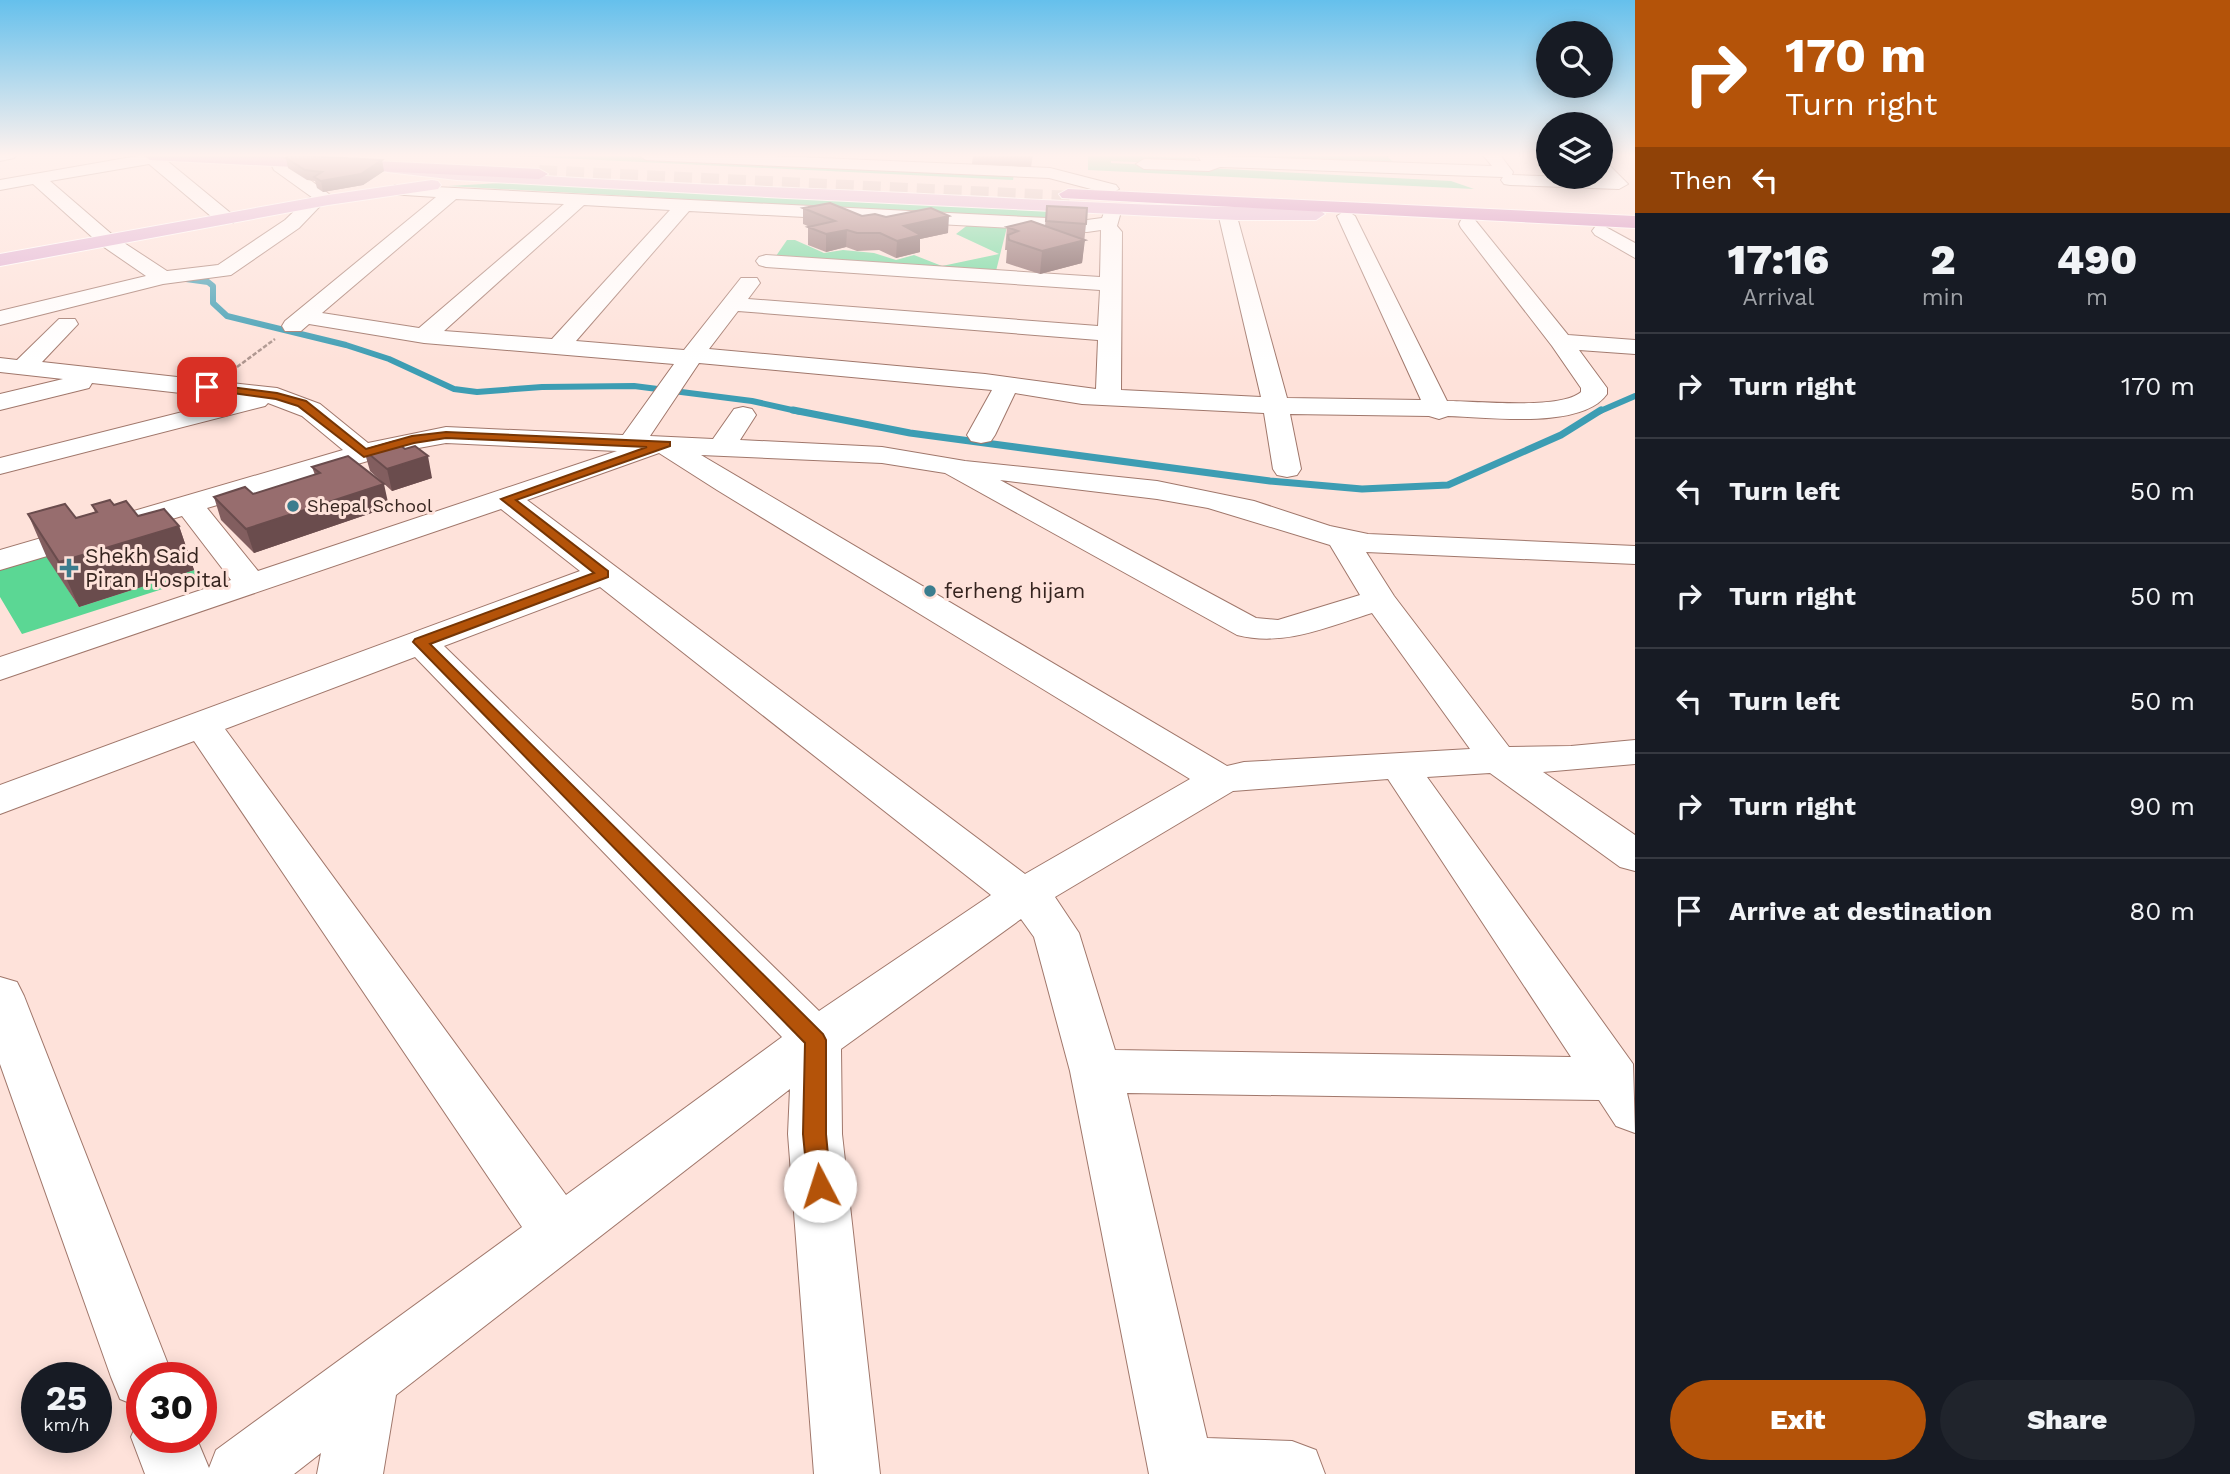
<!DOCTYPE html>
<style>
:root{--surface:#171b24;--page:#20242c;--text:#f1f3f6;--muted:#9ea1a6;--line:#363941;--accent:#b45309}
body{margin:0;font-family:"Work Sans",sans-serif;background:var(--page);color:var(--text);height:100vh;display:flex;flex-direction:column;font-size:26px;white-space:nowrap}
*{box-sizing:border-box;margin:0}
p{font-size:23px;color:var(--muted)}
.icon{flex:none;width:38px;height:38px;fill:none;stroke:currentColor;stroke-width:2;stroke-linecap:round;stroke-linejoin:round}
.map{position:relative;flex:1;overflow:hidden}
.drawer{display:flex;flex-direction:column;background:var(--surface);width:595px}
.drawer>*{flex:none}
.hud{background:#b45309;color:#fff;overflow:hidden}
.fabs{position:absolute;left:1536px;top:21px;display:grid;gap:14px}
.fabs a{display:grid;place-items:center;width:77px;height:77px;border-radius:50%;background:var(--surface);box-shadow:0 4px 18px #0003;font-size:35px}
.speed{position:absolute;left:21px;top:1362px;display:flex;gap:14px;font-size:35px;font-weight:700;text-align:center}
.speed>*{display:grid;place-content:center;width:91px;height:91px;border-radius:50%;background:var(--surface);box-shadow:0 4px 18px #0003;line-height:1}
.speed small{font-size:18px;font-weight:400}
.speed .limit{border:10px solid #d22;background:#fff;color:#111}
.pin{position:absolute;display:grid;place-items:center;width:60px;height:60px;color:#fff;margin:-30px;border-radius:14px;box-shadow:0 4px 10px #0006}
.me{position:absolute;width:77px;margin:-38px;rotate:355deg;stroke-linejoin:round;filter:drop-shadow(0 0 5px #0008)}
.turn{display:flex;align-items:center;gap:24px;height:147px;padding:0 35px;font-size:32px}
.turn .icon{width:91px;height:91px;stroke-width:2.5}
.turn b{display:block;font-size:49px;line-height:60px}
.then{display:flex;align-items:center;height:66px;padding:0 35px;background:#0003;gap:14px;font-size:26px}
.eta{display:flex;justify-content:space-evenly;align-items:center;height:119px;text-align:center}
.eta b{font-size:42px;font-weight:800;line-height:49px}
.button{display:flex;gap:14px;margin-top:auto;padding:14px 35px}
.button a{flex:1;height:80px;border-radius:42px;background:var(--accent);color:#fff;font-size:28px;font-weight:800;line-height:80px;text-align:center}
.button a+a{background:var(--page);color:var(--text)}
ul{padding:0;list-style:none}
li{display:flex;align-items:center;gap:21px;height:105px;padding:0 35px;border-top:2px solid var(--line)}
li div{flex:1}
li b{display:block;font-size:26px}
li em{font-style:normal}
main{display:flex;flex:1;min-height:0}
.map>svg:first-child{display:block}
.green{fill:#5bd794}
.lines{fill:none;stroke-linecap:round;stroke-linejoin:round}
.stream-far1{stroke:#3d9db3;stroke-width:6}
.stream{stroke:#3d9db3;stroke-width:7}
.highway-tunnel{stroke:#d6bcb5;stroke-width:18;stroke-dasharray:18 9;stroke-linecap:butt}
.minor-casing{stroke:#a0776b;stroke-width:2}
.major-casing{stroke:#fff;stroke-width:2}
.highway-casing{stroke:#fff;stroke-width:2}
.path{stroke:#ad958e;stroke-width:2.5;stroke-dasharray:4.5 2;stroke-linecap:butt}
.minor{fill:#fff;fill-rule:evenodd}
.major{fill:#dfaed3;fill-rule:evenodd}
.highway{fill:#ca78b5;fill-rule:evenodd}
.wall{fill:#825e5f}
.shaded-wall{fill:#6a4c4d}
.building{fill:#976d6e;stroke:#6a4c4d;stroke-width:2}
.route{fill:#b45309;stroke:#753606;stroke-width:2}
.poi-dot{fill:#3b7d8e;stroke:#fee2da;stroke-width:2.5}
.labels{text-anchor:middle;stroke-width:6;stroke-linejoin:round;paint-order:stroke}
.far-poi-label{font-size:18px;fill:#35241f;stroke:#fee2da;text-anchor:start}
.poi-label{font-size:21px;fill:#35241f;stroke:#fee2da;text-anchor:start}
</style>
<main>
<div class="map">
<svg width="1635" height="1474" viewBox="0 0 1635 1474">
<rect width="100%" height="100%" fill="#fee2da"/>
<!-- green -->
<path class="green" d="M496,155h92l426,19 -1,6z
M1088,155l108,3 -1,4 -7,2 -77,-3v2l340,18 23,8 -386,-19z
M1220,155h141l27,2 7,7z
M520,182l563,30 1,9 -636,-35z
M969,224l38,3 -11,44 -220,-15 11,-16h8l29,13 19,-3 31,3 22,7 18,-5 28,11 57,-12 -43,-20z
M46,555l33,52 115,-37 6,7 -178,57 -22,-37v-28z"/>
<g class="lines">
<!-- stream-far1 -->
<path class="stream-far1" d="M186,279l22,3 5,4v17l14,13 119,29 43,14 65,30 23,3 65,-5 92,-1 118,15 49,11
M1598,412l37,-16"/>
<!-- stream -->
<path class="stream" d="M793,410l117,23 360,48 92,8 86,-4 113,-50 40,-25"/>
<!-- highway-tunnel -->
<path class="highway-tunnel" d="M539,174l535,26"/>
<!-- minor casing -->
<g class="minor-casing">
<path id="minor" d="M0,155h16l-2,3 -14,3z
M143,155h17l73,60 2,4 -2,4h-14l-70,-59 -99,17 65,56 52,34 51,-6 67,-45 22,-21 6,-1 -39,-28 -2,-4 2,-4 20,-4 6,1 2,4 -2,4 -6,1 43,32 -9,5 -6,-1 -23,24 -68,47 -68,9 -163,41v-14l146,-35 -45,-31 -68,-61 -33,6v-10z
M638,155h114l298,13 66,17 3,4 -9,5 -61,-16 -403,-18z
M1197,155l295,11 -9,-11h17l13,17 -1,3 91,3 -2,-16 6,1 21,21 -9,5 -109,-4 -6,-1 -3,-4 2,-3 -283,-10 -11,4 -65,-2 -8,-5 8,-5 57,2z
M395,185l692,35 15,-2 5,-14h12l3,4 -5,18 5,6 -1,158 140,7 -43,-184 9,-6 9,6 51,185 134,2 -84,-184 9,-6 9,6 92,185c29,0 114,9 134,-9v-4l-29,-42 -91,-118 -2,-4 2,-4h14l93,115 67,5v14l-56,-4 28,38v6c-25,36 -118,23 -159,22l-9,3 -10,-3 -139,-2 11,55 -4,6 -10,2 -10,-2 -4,-6 -9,-56 -182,-9 -67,-11 -20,42 -4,6 -10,2 -10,-2 -4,-6 25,-45 -293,-27 -49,73 63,3 21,-30 9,-2 9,2 4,6 -16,25 142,7 83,14 192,20 97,20 76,25 38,8 267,12v18l-269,-12 28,44 115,151 62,-1 64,-6v24l-92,8 92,63v36l-15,-4 -130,-94 -63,4 206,287 2,69 -19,-7 -17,-26 -472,-7 80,345 85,3 24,9 9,24h-176l-79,-403 -36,-134 -13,-18 -180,130 1,85 38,340h-66l-26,-340 2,-45 -394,306 -13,79h-66l4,-21 -27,21h-149l-14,-37 10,-23 1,23h54l13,31 7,-18 306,-223 -328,-486 -194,73v-29l580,-214 -79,-62 -501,171v-23l231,-77 -49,-64 -182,54v-20l343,-100 -41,-34 -34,-13 -3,3 -265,68v-16l234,-59 -142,-16 -3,5 -89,22v-16l63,-15 -63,-7v-14l17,2 42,-41h16l3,5 -36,38 235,26 43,16 48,39 78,-16 177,8 51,-71 -250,-21 -115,-19 -8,7h-16l-3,-5 3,-5 151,-124 -47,-3 -3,-4zM456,199l108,5 -145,124 -97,-15zM584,205l86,5 -118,129 -108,-8zM689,211l398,21 14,-2 -1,47 -334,-22 -7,2 -3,4 3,4 7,2 334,23 -2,36 -350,-27 12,-16 -3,-5h-16l-57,72 -108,-9zM738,311l360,29 -2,49 -111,-15 -276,-25zM446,443l171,8 -359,120 -51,-63 195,-57zM659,453l58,37 473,289 -165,95 -498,-374zM701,455l181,8 63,10 292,162c47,12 90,-8 135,-22l98,136 -226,13 -17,4zM1000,480l157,19 51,9 122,37 30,50 -82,25 -22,-2zM600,587l391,308 -172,116 -375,-365zM415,657l367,380 -216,158 -341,-466zM1388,779l183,278 -456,-7 -36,-117 -24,-36 178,-106z
M1602,225l33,18v15l-40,-23 -3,-4 3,-4z
M0,977l17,5 7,14 149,381h-31v31l-22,-9 -9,-22 -111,-313z"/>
</g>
<!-- major casing -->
<g class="major-casing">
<path id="major" d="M393,163c155,17 313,21 469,28 151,7 303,17 454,17l9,6 -9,6h-79l-451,-22 -329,-18 -70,-8 -2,-4z
M432,180l6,1 3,4 -3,4 -110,16 -328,61v-12l328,-59z"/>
</g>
<!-- highway casing -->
<g class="highway-casing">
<path id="highway" d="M142,155h105l292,14 9,5 -9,5 -389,-19z
M1068,189l567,27v12l-573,-30 -3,-4z"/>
</g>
<!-- path -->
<path class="path" d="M237,367l38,-28"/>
<!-- minor -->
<use href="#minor" class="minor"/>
<!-- major -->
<use href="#major" class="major"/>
<!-- highway -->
<use href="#highway" class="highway"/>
</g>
<!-- wall -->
<path class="wall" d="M973,155h60l-2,12 -59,-3z
M1361,155h28l-1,2 -26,-1z
M286,158l98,13 -21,14 -40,7 -6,-4 -2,-7 -8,-1 -19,-12z
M1047,206l39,18 -4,39 -42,11 -34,-11 1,-13h-2l2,-23 38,-1z
M803,208l59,8 24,1 62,16 -28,6v13l-24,6 -17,-8 -22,1 -11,-4 -20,5 -18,-7v-18h2l-7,-3z
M405,449l27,29 -40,13 -22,-20 -6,-21z
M312,467l77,40 -135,46 -33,-33 -7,-23 39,-3 62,-19z
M92,505l87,21 15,44 -115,37 -32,-49 -19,-44 48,4 19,-6z"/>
<!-- shaded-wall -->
<path class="shaded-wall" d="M382,160l2,11 -21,14 -40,7 -2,-11z
M949,216l-1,17 -28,6v13l-24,6 1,-17 7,-15z
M847,230l-1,17 -20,5v-18z
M1085,240l-3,23 -42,11 2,-23z
M428,456l4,22 -40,13 -5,-22z
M384,484l5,23 -135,46 -8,-24z
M179,526l15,44 -115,37 -20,-45z"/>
<!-- building -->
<path class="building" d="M290,155l92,5 -21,14 -40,7 -7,-4 8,-5 -17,-2 -19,-12z
M830,203l32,13 13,-2 11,3 45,-9 18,8 -45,10 17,9 -24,6 -17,-8h-23l-10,-3 -21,4 -18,-7 27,-6 -32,-13z
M1047,206l40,2 -1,16 -40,-3z
M1031,221l54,19 -43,11 -33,-11 -1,-5 10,-4 -11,-4z
M395,441l10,8 10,-3 13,10 -41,13 -23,-19z
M348,456l36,28 -138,45 -32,-32 31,-10 8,7 67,-21 -8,-6z
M110,500l4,5 12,-4 12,15 26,-7 15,17 -120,36 -31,-48 37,-10 11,14 21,-6 -5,-7z"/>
<!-- sky -->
<linearGradient id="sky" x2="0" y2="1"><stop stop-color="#65c0ec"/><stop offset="0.43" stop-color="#fff2ee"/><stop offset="1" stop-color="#fff2ee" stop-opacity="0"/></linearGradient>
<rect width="1635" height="361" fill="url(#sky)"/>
<!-- route -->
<path class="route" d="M207,384l70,9 29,8 60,48 46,-13 34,-4 224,10v4l-154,54 92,71v6l-178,67 393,390 3,6v94l5,52 -3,8 -8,3 -9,-3 -3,-8 -5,-52 2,-91 -392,-401 2,-3 179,-66 -93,-74 146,-52 -201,-9 -32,5 -50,14 -66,-51 -22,-7 -73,-10 -1,-2z"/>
<!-- markers -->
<g class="poi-dot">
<circle cx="293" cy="506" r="7"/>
<path d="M65.5 557.5h7v7h7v7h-7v7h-7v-7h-7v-7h7z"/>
<circle cx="930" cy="591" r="7"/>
</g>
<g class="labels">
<!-- far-poi labels -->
<g class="far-poi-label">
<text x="307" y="512">Shepal School</text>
</g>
<!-- poi labels -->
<g class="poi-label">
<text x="85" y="563">Shekh Said<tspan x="85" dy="24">Piran Hospital</tspan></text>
<text x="944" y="598">ferheng hijam</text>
</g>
</g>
</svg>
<div class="fabs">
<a><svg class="icon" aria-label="search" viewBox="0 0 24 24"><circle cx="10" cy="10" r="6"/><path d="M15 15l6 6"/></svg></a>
<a><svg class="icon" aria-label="layers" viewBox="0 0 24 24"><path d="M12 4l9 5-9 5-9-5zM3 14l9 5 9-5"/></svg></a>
</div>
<div class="speed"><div>25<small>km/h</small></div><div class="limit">30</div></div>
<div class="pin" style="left:207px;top:387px;background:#d93025"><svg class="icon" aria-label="arrive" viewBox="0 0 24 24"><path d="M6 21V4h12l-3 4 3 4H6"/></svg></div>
<svg class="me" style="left:820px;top:1186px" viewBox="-20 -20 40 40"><circle r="19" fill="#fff"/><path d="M0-13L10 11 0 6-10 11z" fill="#b45309"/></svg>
</div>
<section class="drawer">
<div class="hud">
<div class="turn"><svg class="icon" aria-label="right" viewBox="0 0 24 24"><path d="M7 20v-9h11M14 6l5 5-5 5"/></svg><div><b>170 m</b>Turn right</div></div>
<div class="then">Then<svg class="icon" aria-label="left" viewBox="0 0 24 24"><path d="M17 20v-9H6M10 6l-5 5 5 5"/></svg></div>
</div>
<div class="eta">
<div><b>17:16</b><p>Arrival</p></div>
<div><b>2</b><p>min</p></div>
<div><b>490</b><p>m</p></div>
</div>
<ul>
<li><svg class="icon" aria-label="right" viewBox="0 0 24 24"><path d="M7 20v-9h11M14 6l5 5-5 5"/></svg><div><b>Turn right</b></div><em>170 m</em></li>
<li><svg class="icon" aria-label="left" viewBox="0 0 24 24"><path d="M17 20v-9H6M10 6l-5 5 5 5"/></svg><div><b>Turn left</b></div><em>50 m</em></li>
<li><svg class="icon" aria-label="right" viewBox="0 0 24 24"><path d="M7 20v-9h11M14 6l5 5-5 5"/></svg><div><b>Turn right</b></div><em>50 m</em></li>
<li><svg class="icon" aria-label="left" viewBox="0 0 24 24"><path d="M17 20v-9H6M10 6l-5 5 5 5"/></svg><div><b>Turn left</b></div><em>50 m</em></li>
<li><svg class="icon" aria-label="right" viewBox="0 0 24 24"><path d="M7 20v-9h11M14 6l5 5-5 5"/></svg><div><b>Turn right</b></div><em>90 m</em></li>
<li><svg class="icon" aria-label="arrive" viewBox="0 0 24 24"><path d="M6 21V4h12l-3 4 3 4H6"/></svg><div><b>Arrive at destination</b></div><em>80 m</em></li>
</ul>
<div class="button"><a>Exit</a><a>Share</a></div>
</section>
</main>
